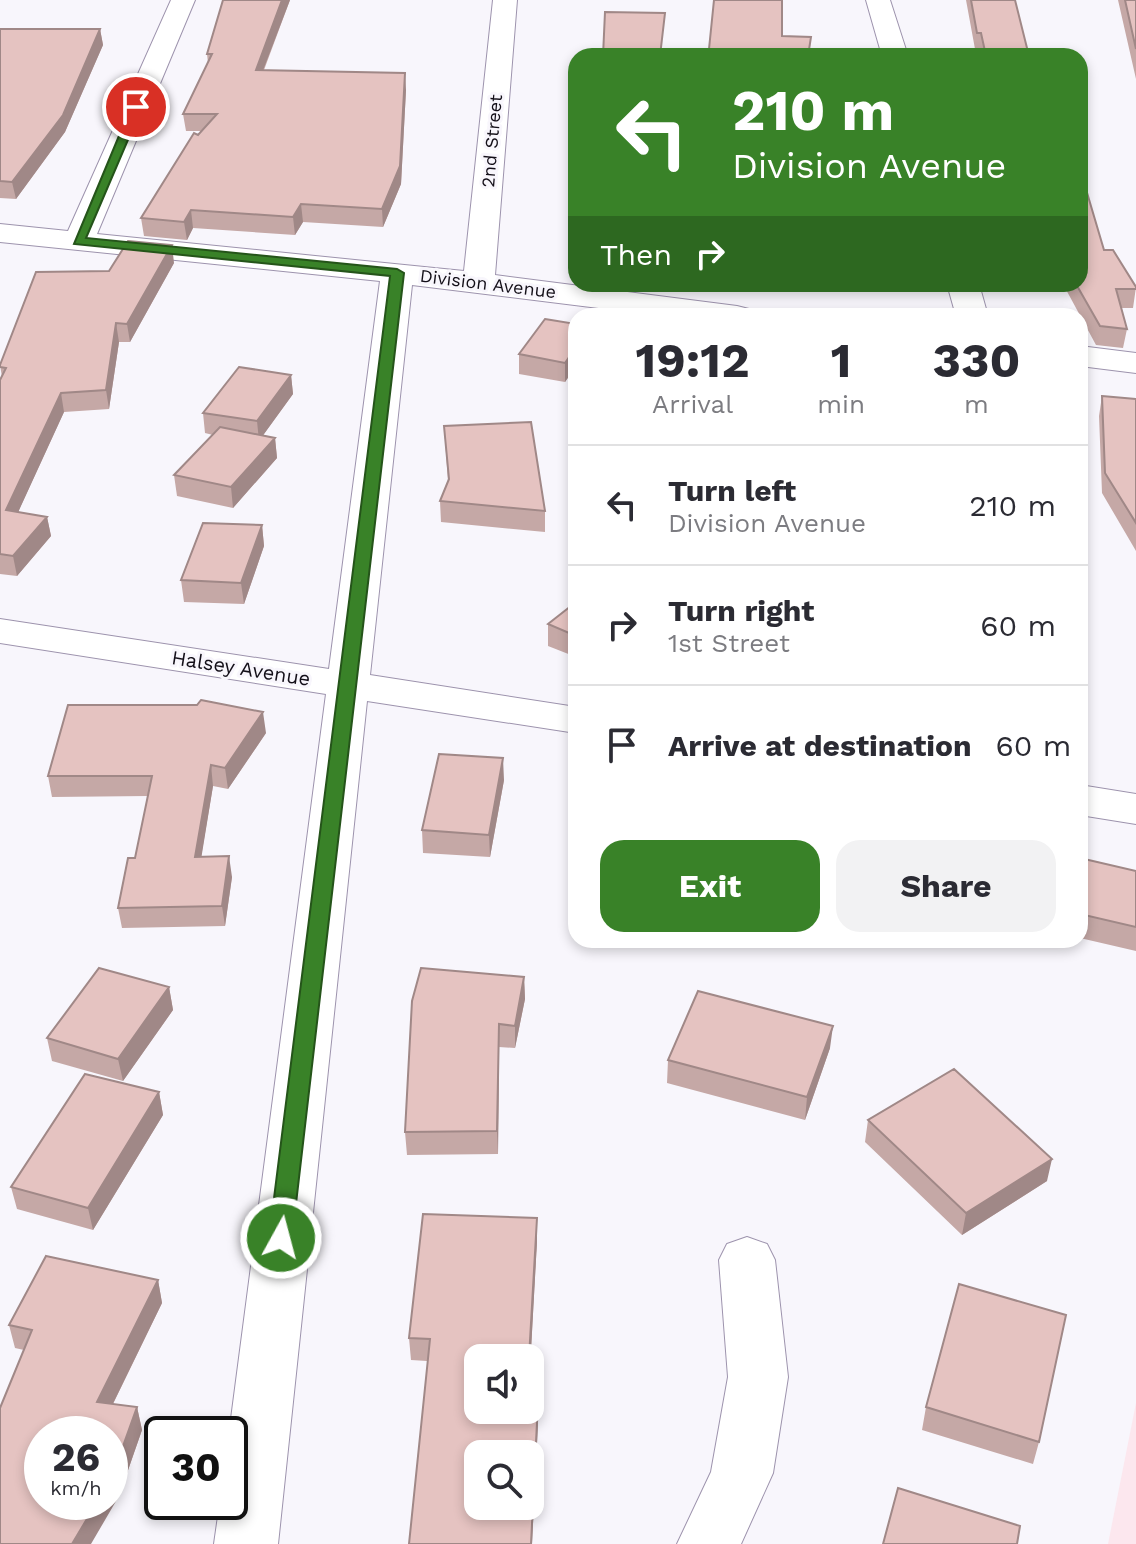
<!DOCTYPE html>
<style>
:root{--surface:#fff;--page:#f2f2f3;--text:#2b2b33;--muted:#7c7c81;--line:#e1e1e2;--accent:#398228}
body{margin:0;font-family:"Work Sans",sans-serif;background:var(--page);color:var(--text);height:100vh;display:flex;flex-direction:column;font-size:30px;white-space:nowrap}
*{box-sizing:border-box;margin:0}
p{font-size:26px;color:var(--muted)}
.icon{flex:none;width:44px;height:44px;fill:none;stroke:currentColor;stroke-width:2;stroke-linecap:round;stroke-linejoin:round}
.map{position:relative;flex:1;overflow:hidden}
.sheet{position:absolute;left:568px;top:308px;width:520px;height:640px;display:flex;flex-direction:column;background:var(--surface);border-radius:24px;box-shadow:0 4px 12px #0003}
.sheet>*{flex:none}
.hud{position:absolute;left:568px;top:48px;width:520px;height:244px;border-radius:24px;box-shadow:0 4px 12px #0003;background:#398228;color:#fff;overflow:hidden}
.fabs{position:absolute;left:464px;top:1344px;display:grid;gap:16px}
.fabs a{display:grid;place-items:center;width:80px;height:80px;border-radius:16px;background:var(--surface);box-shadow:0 4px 12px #0003;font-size:40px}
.speed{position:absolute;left:24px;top:1416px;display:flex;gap:16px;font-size:40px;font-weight:700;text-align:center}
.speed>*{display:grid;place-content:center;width:104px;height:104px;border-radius:50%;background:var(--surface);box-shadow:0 4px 12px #0003;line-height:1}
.speed small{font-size:20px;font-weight:400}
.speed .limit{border:4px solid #111;border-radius:12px;background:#fff;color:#111}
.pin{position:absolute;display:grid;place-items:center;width:68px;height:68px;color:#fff;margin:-34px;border:4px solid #fff;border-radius:50%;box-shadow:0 2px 8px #0007}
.me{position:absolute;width:88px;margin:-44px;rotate:7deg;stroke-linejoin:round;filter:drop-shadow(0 0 6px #0008)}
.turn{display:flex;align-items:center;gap:28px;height:168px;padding:0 32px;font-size:36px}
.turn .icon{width:104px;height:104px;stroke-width:2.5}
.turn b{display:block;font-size:56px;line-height:68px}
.then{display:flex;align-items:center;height:76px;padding:0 32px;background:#0003;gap:16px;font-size:30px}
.eta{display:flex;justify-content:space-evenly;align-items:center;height:136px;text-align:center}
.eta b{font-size:48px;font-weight:700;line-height:56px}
.action{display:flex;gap:16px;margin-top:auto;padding:16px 32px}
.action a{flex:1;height:92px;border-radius:24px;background:var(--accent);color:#fff;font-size:32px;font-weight:700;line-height:92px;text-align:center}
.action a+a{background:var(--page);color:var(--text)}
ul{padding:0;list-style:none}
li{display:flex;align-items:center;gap:24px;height:120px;padding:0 32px;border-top:2px solid var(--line)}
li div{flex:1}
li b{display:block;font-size:30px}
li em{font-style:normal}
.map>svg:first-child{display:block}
.education{fill:#fce7ee}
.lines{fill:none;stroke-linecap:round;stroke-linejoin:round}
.minor-casing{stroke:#9d93ad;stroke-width:2}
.minor{fill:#fff;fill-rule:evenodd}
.wall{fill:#c5a8a6}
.shaded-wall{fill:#a08887}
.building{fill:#e5c3c1;stroke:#a08887;stroke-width:2;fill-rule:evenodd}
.route{fill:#398228;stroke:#25541a;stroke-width:2}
.labels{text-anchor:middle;stroke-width:6;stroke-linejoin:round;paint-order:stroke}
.far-street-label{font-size:18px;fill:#130f18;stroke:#f8f6fc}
.street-label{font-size:20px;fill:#130f18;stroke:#f8f6fc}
</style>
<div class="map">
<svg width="1136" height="1544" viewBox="0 0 1136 1544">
<rect width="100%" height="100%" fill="#f8f6fc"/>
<!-- education -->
<path class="education" d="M1136,1403v141h-28z"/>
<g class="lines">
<!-- minor casing -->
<g class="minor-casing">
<path id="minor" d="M171,0h24l-98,234 367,37 29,-271h24l-22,275 242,31 12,3 4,7h-90l-251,-31 -42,390 206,32v26l-209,-32 -89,843h-64l6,-42h10l-1,-68 97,-740 -326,-51v-24l329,50 51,-388 -380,-39v-18l68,7z
M866,0h24l18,56h-26z
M947,284h32l9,32h-32z
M1080,346l56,7v20l-56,-7z
M1080,785l56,9v30l-56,-9z
M747,1237l20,7 8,16 13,117 -15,96 -32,71h-64l34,-72 17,-95 -9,-117 8,-16z"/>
</g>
<!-- minor -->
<use href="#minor" class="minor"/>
</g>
<!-- wall -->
<path class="wall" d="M223,0h67l-26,70 142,20 -5,94 -18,43 -80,-5 -8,13 -102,-7 -6,12 -43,-4 -3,-18 61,-87h-16l-3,-17 25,-51 -1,-9z
M714,0l68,36 29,1 -2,19h-100z
M966,0h49l14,56h-49l-1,-7h-4z
M1118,0h18v79z
M0,29h100l3,16 -38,87 -49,67 -16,-1z
M1104,250l32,37 -3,21h-12l6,21 -4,19 -27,-3 -33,-61h17z
M174,263l-44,79h-11l-10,67 -45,3 -46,100 29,5 4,19 -34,40 -17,-2v-194l2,-3 -2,-12 109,-94z
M786,284h83v6h-37z
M576,324v42l-11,16 -46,-8v-20z
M291,375l2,19 -30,41 12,3 2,20 -44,50 -56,-12 -3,-21 39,-40 -8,-2 -2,-20z
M1102,396l34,3v152l-34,-58 -3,-77z
M444,426l101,85v21l-104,-10 -1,-21 8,-20z
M262,525l2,21 -20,58 -60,-2 -3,-22z
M576,602v55l-28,-11v-22z
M266,733l-38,56 -15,-3 -12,71 31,20 -7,49 -103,2 -4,-20 17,-50 13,-62 -96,1 -4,-21z
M504,780l-14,77 -67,-4 -1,-23z
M574,795h2v51l-2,-29z
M1080,858l56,13v80l-56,-13z
M524,977l1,22 -10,49 -16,-1 -1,107 -91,1 -2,-23z
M169,987l4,23 -50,71 -71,-20 -5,-23z
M830,1048l-25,72 -138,-37 1,-23z
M159,1092l4,23 -70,115 -76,-21 -6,-22z
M868,1120l179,61 -85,54 -97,-93z
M537,1241l-7,128v-11h-52l60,66 -111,-63 -16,-1 -2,-22z
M158,1280l4,23 -49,101 24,3 5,23 -23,66 -95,-146 -9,-2 -6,-23z
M926,1407l113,35 -6,22 -111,-34z"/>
<!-- shaded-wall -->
<path class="shaded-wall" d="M282,0h8l-33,86 -1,-16z
M100,29l3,16 -38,87 -49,67 -4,-17z
M405,73l1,17 -5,94 -18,43 -1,-18z
M301,204l2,18 -8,13 -2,-18z
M191,210l2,18 -6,12 -3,-18z
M172,245l2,18 -44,79 -3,-18z
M116,323l3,19 -10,67 -3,-19z
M576,347v19l-11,16v-19z
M291,375l2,19 -34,47 -2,-20z
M61,393l3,19 -54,118 -4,-20z
M275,438l2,20 -44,50 -2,-21z
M47,517l4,19 -34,40 -4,-20z
M262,525l2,21 -20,58 -3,-21z
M263,712l3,21 -38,56 -3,-21z
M503,758l1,22 -14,77 -1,-22z
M211,765l2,21 -15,92 -3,-21z
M229,856l3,21 -7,49 -3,-20z
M524,977l1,22 -10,49v-22z
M169,987l4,23 -50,71 -5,-22z
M499,1024v23l-1,107 -1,-23z
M833,1026l-3,22 -25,72 2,-23z
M159,1092l4,23 -70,115 -5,-22z
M1052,1159l-5,22 -85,54 4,-22z
M537,1218v23l-7,127v-10h-1z
M158,1280l4,23 -59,121 -6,-22z
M538,1402v22l-6,120h-1z
M137,1407l5,23 -23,66 -28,48h-19l25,-42h13v-22z"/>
<!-- building -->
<path class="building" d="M223,0h59l-26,70 149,3 -5,93 -18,43 -81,-5 -8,13 -102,-7 -7,12 -43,-4 53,-85 4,2 19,-21h-34l29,-60h-5z
M714,0h68v36l29,1 -3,19h-50v-4l-49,-3z
M971,0h44l14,56h-43l-5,-23h-4z
M1125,0h11v49z
M605,12l60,1 -5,43h-57z
M0,29h100l-37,86 -51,67 -12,-1z
M1080,169l24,81h9l23,37v2h-20l11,40 -27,-3 -24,-42h4z
M128,241l44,4 -45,79 -11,-1 -10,67 -45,3 -55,117 41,7 -34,39 -13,-2v-174l6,-12 -6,-1v-2l36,-93 73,-1z
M545,319l31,5v23l-11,16 -46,-9z
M239,367l52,8 -34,46 -54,-8z
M1102,396l34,3v124l-31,-50z
M531,422l14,89 -105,-10 9,-22 -5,-53z
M220,427l55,11 -44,49 -57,-12z
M203,523l59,2 -21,58 -60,-3z
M576,602v34l-28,-12z
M201,700l62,12 -38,56 -14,-3 -16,92 34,-1 -7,50 -104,2 10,-50h7l17,-82h-104l20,-71h129z
M439,754l64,4 -14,77 -67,-5z
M574,795h2v28z
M1080,858l56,13v56l-56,-13z
M99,968l70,19 -51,72 -71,-21z
M421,968l103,9 -9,49 -16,-2 -2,107 -92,1 7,-131z
M698,991l135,35 -26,71 -139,-37z
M954,1069l98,90 -86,54 -98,-93z
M85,1074l74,18 -71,116 -77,-21z
M423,1214l114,4 -8,140h-51v52h52v-9l8,1 -7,142h-122l21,-205 -21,-1zM478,1454h52v52h-52z
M46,1256l112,24 -61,122 40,5 -24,67 -3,6v-46h-68v68h55l-25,42h-72v-136l32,-78 -23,-5z
M959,1284l107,31 -27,127 -113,-35z
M898,1488l122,38 -3,18h-134z"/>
<!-- route -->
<path class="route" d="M136,104l6,3 -56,131 311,31 7,4 -112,965 -3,6h-17l-3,-6 121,-962 -316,-32 57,-137z"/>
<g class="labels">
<!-- far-street labels -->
<g class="far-street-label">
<text transform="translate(492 141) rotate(-85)" y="6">2nd Street</text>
<text transform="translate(488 284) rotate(7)" y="6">Division Avenue</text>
</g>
<!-- street labels -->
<g class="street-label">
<text transform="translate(241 668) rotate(9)" y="7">Halsey Avenue</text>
</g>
</g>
</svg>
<div class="fabs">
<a><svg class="icon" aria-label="sound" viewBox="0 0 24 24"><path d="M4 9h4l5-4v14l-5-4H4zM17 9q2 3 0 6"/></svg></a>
<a><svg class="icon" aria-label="search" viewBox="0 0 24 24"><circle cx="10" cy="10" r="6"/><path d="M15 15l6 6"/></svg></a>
</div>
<div class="speed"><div>26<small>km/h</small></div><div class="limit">30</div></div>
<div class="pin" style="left:136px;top:107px;background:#d93025"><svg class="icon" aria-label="arrive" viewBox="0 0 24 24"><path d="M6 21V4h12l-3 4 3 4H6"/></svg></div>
<svg class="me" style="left:281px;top:1238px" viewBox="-20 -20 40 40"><circle r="17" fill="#398228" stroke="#fff" stroke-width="3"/><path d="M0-11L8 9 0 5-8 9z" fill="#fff"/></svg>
<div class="hud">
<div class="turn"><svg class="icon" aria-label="left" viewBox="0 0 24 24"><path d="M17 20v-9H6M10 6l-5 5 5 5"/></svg><div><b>210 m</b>Division Avenue</div></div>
<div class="then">Then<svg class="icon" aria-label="right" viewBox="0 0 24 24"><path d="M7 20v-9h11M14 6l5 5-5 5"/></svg></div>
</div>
<section class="sheet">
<div class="eta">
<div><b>19:12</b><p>Arrival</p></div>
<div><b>1</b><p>min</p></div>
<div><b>330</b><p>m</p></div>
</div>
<ul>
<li><svg class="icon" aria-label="left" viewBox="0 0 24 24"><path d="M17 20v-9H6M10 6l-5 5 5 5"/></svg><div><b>Turn left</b><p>Division Avenue</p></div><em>210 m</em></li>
<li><svg class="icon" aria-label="right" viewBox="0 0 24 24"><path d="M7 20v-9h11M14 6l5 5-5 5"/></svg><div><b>Turn right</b><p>1st Street</p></div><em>60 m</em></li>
<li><svg class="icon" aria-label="arrive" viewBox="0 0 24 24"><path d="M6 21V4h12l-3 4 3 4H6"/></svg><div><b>Arrive at destination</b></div><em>60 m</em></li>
</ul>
<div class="action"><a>Exit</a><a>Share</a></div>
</section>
</div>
